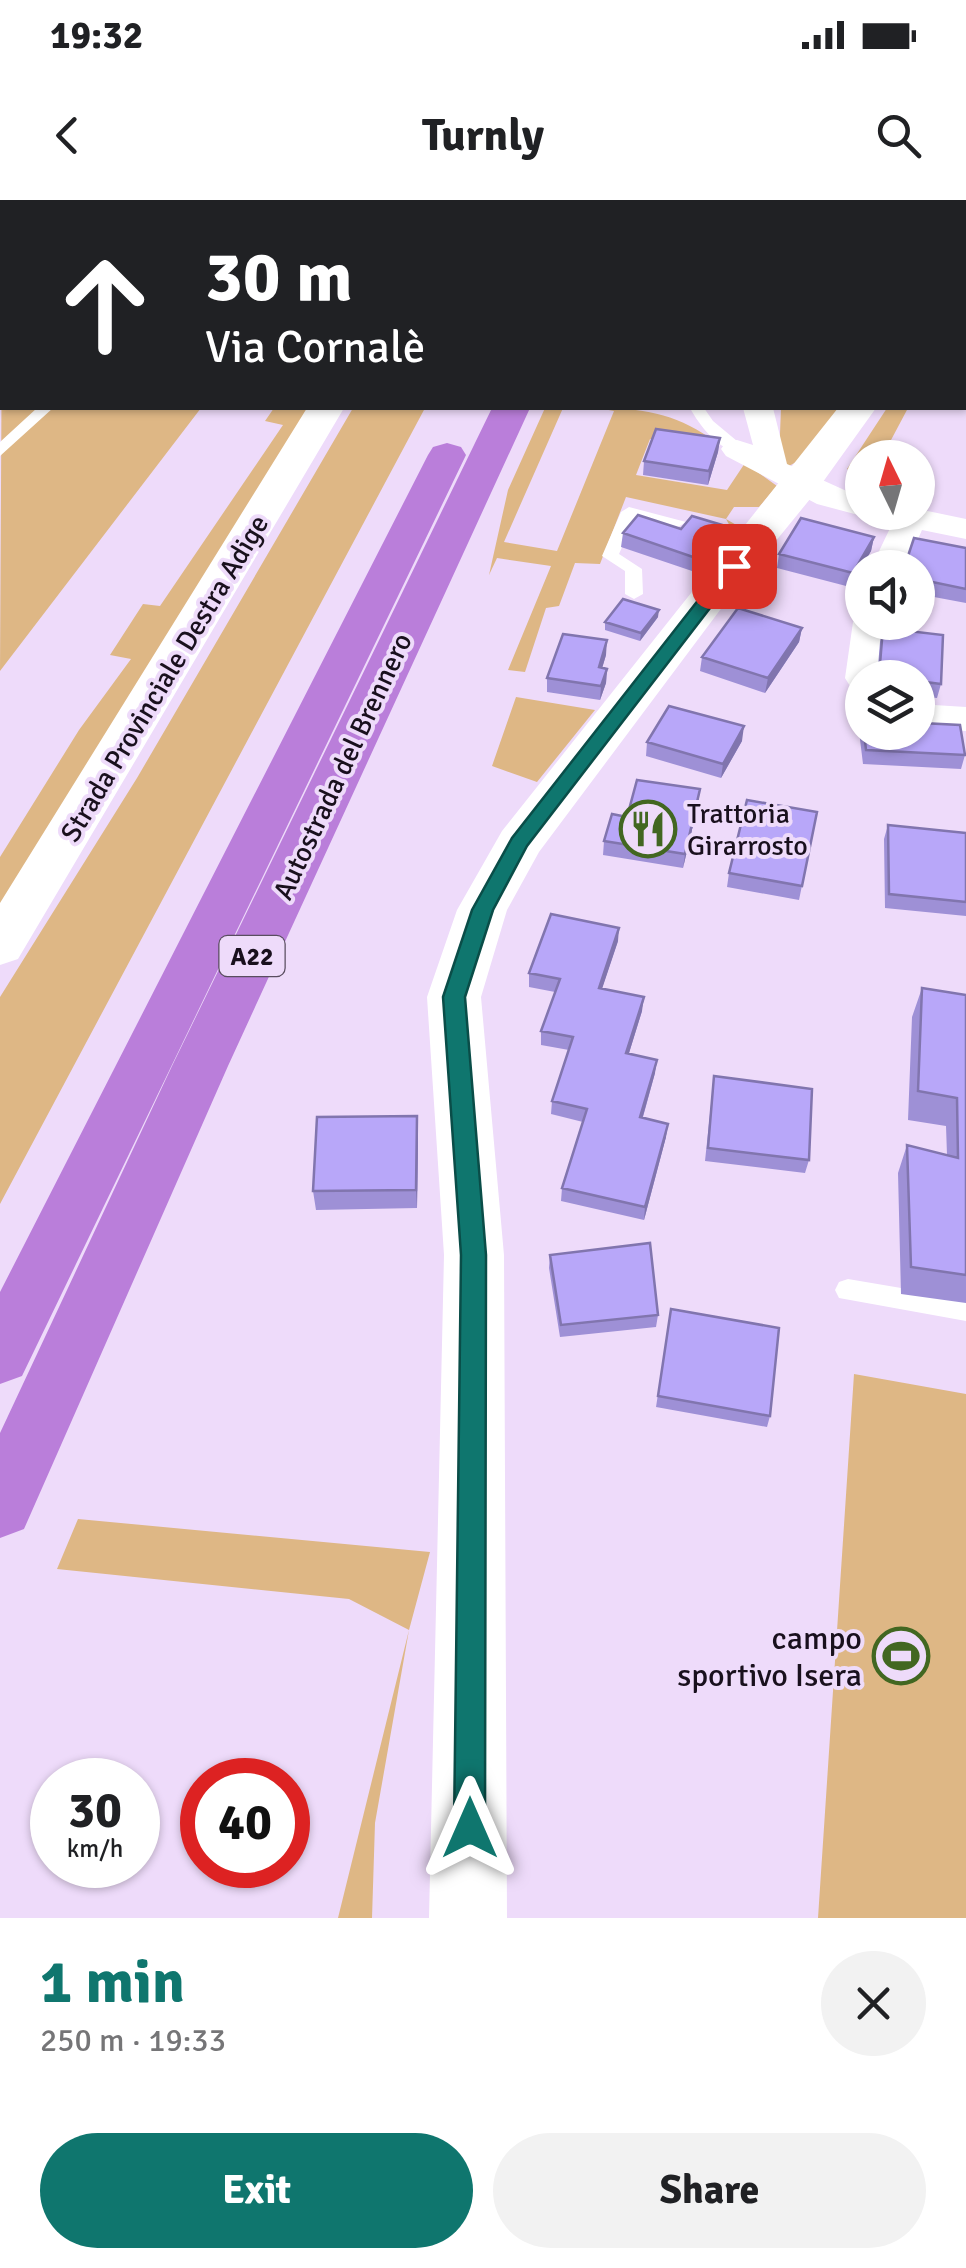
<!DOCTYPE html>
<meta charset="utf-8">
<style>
:root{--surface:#fff;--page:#f2f2f2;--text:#202124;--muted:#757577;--accent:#0f766e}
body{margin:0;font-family:Signika,sans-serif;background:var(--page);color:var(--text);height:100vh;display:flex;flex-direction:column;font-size:38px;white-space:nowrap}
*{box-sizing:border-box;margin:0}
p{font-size:32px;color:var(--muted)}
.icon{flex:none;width:55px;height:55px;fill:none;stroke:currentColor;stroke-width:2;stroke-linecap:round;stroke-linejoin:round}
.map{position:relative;height:1718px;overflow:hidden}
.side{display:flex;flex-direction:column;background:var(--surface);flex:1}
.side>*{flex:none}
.banner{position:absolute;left:0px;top:0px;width:968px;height:210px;box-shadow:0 2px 8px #0004;background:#202124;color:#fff;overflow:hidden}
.needle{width:65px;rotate:355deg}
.buttons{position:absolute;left:845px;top:240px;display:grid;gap:20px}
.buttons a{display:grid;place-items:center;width:90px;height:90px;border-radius:50%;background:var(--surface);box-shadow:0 2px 8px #0004;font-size:50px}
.speed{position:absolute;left:30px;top:1558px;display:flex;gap:20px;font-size:50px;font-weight:700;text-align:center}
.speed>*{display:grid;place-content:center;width:130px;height:130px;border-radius:50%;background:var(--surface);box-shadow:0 2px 8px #0004;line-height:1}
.speed small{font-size:25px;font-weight:400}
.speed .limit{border:15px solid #d22;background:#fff;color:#111}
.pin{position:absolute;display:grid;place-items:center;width:85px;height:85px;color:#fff;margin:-42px;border-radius:20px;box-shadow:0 5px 15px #0006}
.me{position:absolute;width:110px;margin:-55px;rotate:0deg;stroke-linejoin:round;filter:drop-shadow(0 0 8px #0008)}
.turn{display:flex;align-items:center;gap:35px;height:210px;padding:0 40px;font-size:45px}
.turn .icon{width:130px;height:130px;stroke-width:2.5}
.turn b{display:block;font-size:70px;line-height:85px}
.round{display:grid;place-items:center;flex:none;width:105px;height:105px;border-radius:52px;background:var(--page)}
.head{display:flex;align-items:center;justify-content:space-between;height:170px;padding:0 40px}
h1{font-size:60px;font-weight:800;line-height:75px;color:var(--accent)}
.cta{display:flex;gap:20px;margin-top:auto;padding:20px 40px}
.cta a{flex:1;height:115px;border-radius:60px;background:var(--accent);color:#fff;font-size:40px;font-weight:800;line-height:115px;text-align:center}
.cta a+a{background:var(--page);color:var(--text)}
.status{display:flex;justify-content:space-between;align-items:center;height:70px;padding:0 50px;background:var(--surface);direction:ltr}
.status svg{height:28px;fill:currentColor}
header{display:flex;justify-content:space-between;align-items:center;height:130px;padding:0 40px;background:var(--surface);font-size:45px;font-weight:800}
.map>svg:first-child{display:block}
.green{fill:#deb785}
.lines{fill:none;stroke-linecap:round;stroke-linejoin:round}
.lane{fill:#fff;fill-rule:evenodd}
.street{fill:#fff;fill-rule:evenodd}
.secondary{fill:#fff;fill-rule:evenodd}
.highway{fill:#ba7eda;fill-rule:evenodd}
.wall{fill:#9e90d6}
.shaded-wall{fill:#8175ae}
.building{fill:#b8a7f9;stroke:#8175ae;stroke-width:2.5}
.route{fill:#0f766e;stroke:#0a4d48;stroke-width:2.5}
.labels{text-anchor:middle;stroke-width:8;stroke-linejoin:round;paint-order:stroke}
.shield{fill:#eedbfa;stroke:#594d5f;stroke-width:2.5}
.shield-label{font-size:25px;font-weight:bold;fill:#19101d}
.street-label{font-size:28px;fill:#19101d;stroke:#eedbfa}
.poi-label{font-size:28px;fill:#19101d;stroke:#eedbfa;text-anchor:start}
.near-poi-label{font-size:32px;fill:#19101d;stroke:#eedbfa;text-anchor:end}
</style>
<div class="status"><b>19:32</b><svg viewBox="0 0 49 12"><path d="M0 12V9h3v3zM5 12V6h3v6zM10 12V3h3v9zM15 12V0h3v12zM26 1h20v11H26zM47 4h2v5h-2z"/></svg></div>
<header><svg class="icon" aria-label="back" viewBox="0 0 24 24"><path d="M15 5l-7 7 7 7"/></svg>Turnly<svg class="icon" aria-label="search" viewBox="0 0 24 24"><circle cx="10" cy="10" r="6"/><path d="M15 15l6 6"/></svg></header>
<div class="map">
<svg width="966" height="1718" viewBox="0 0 966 1718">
<rect width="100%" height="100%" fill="#eedbfa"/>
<!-- green -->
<path class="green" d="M2,104v104h199l-201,263z
M274,208h37l-73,123 -238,376v-50l79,-127 52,-71 -21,-4 33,-51 17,2 123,-181 -18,-4z
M353,208h72l-425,796v-207l137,-219z
M545,208h18l-59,134 53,9 57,-140 -16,-3c43,0 76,5 112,30l-60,1 -14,36 91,15 18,-27 32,23 -18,21h-25l-8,12 19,11 -29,38 -24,3 39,-43 -5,-9 -100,-22 -26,67 -25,-1 -16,43 -13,2 -21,64 -17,-2 43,-104 -54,-8 -8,17 19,-85z
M781,208h60l-36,49 -16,9 -10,-7z
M887,208h21l-26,49 -20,1v19l-15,-8z
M516,497l79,13 -58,72 -45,-16z
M854,1174l112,20v524h-148z
M78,1319l352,33 -21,78 -34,193 -3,95h-34l71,-288 -60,-31 -292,-30z"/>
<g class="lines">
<!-- lane -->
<path class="lane" d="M37,208h16l-53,48v-14z
M690,208h14l9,13 30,25v6c-22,2 -44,-27 -53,-44z
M629,307l57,15 -8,5 -43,-9 -16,36 23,15 1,25 -9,5 -9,-5v-23l-23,-15 19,-44z
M848,1079l118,20v22l-127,-23 -4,-8 4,-8z"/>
<!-- street -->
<path class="street" d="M200,0h26l1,2h-26z
M965,52h1v16h-1z
M743,208h30l14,56 75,34v14h56v-3l48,10v20l-44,-9 -17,38h-34l21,-44 -75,-20 -91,-48 -5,-7 5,-7 11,-2 16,5z
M862,413v9h27l-8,56h-19v11l-12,-3 -5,-8 8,-56z
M918,504l48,3v24l-48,-3z"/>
<!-- secondary -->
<path class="secondary" d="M883,0h32v2h-31z
M965,67h1v20h-1z
M307,208h37l-326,551 -18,6v-62z
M838,208h38l-61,85 -89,109 -187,250 -32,58 -26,87 23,258 3,663h-78l15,-663 -17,-258 30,-87 45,-79z"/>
<!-- highway -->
<path class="highway" d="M492,208h38l-302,658 -204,463 -24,9v-105l172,-367z
M447,243l14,4 5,8 -444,921 -22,8v-92l428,-837 5,-8z"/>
</g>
<!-- wall -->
<path class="wall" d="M238,0h68v2h-67z
M720,238l-2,14 -10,33 -65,-10 1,-14z
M681,329l40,10 -29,32 -71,-24 2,-14z
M874,337l-3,14 -21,36 -73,-19 2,-14z
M966,348v55l-48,-9v-26z
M658,417l-18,24 -35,-11v-8z
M802,428l-3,14 -34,51 -65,-22 2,-14z
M883,428l58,56 -4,14 -19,-2v-18h-41l3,-36z
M606,455l-4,13 5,1 -1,14 -6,17 -53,-8v-14z
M862,509v23h56l4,-9 43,32 -4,14 -98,-5 -5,-41z
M742,541l-21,37 -75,-22 1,-14z
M698,604l-15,64 -80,-13 1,-14 23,-24z
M817,612l-18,88 -72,-13 2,-14z
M888,625l78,8v83l-81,-8 -1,-69z
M618,741l-16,47 40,23 -13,42 26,20 -12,44 23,20 -22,83 -83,-19 1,-13 21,-66 -32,-8 1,-13 17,-51 -28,-5v-14l14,-39 -26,-5v-14z
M922,788l44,7v308l-65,-9 -3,-121 9,-28 40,10 -1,-29 -38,-6 4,-103z
M714,876l95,84 -4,13 -100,-12z
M418,935l-1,73 -101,2 -3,-19z
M550,1055l108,60 -2,12 -96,10 -11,-69z
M671,1109l99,107 -3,11 -111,-20z"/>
<!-- shaded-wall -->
<path class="shaded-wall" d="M2,85v19l-2,4v-19z
M720,238l-2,14 -10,33 1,-14z
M722,325l-1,14 -29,32 1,-14z
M874,337l-3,14 -21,36 3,-14z
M659,410l-1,7 -18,24 1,-8z
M802,428l-3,14 -34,51 3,-15z
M607,440l-1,15 -8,27 1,-15z
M607,469l-1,14 -6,17 1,-14z
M744,526l-2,15 -21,37 2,-14z
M700,589l-2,15 -15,64 2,-14z
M619,728l-1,13 -20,60 1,-13z
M644,797l-2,14 -17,55 1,-13z
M657,860l-2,13 -16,57 1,-13z
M417,916l1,19 -1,73 -1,-18z
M668,924l-2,13 -22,83 1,-13z"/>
<!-- building -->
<path class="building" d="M0,0h46l14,2h-58v16l-2,-1z
M46,0h22l4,1 -3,1h-9z
M268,0h26l-2,2z
M0,25l2,1v13l-2,2z
M0,44h2v41l-2,4z
M656,229l64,9 -11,33 -65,-10z
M638,315l43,14 11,-13 30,9 -29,32 -70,-24z
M801,318l73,19 -21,36 -74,-19z
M914,338l52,10v41l-48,-10v-11h-14z
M623,399l36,11 -18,23 -36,-11z
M738,408l64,20 -34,50 -66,-21z
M883,428l60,7 -2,49 -23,-3v-3l-39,-2z
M563,434l44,6 -8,27 8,2 -6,17 -54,-8z
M669,506l75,20 -21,38 -76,-22z
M918,511h3l1,12 38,2 5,30 -99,-5 -2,-18h54z
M637,580l63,9 -15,65 -81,-13 8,-27 15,3z
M747,600l70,12 -15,74 -73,-13z
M888,625l78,8v69l-77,-8z
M551,714l68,14 -20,60 45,9 -18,56 31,7 -17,57 28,7 -23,83 -83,-19 25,-79 -35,-8 21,-64 -32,-6 19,-52 -31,-6z
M922,788l44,7v280l-55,-8 -4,-122 51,13 -1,-60 -39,-7z
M714,876l98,13 -3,71 -101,-12z
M417,916l-1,74 -103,1 4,-74z
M650,1043l8,72 -97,10 -11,-70z
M671,1109l108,19 -9,88 -112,-20z"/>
<!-- route -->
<path class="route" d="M734,360l6,2v7l-213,277 -34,64 -28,87 21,258 -1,573 -4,12 -11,4 -11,-4 -5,-12 7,-573 -18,-258 29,-87 40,-72 216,-276z"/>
<!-- icons -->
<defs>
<g id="restaurant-ring" transform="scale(2.875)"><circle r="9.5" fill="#eedbfa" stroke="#426721" stroke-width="1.5"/><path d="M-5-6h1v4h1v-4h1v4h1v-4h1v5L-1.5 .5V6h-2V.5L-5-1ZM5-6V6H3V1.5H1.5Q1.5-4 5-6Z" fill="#426721"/></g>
<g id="stadium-ring" transform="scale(2.875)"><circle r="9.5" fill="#eedbfa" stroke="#426721" stroke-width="1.5"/><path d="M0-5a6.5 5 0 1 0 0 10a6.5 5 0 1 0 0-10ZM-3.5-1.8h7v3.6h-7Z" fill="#426721"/></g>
</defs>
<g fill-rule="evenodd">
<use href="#restaurant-ring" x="648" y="629"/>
<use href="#stadium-ring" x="901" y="1456"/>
</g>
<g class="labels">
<!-- shield labels -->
<rect class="shield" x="219.5" y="736" width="65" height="40" rx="8"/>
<g class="shield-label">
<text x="252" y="765">A22</text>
</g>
<!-- street labels -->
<g class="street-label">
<text transform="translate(164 478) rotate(-59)" y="10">Strada Provinciale Destra Adige</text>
<text transform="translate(342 566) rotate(-65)" y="10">Autostrada del Brennero</text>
</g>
<!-- poi labels -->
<g class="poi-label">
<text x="687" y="623">Trattoria<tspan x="687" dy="32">Girarrosto</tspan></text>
</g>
<!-- near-poi labels -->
<g class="near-poi-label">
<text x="862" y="1449">campo<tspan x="862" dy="37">sportivo Isera</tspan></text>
</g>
</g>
</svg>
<div class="buttons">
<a><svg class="needle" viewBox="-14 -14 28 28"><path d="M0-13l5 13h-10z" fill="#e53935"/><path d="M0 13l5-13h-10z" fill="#757577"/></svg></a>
<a><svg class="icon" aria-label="sound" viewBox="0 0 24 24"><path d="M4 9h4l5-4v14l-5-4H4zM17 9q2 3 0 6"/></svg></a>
<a><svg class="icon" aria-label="layers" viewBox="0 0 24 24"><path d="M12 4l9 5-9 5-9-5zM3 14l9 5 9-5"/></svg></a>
</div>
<div class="speed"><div>30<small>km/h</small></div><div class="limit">40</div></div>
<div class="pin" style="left:734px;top:366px;background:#d93025"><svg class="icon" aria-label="arrive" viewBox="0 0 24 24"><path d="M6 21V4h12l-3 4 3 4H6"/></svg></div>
<svg class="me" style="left:470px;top:1628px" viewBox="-20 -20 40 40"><path d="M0-17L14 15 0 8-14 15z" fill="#0f766e" stroke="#fff" stroke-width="4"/></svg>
<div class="banner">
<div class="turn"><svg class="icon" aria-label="ahead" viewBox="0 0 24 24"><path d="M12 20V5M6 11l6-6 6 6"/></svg><div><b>30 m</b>Via Cornalè</div></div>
</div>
</div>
<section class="side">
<div class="head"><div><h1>1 min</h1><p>250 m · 19:33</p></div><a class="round"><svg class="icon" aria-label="close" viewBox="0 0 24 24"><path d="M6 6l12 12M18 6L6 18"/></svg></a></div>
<div class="cta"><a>Exit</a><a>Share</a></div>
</section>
